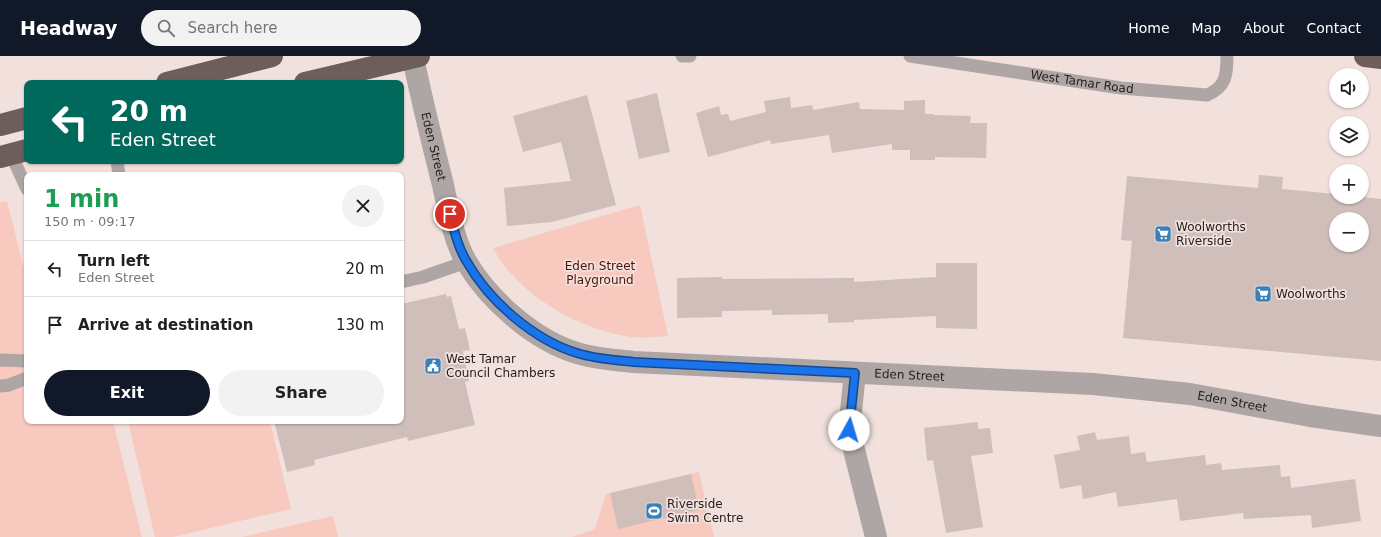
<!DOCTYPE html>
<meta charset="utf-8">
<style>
:root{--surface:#fff;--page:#f2f2f2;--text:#202124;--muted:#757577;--line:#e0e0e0;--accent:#111827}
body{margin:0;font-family:"DejaVu Sans",sans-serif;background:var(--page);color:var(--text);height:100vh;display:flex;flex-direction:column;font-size:15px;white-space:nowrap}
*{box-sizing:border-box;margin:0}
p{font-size:13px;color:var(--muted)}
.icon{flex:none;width:22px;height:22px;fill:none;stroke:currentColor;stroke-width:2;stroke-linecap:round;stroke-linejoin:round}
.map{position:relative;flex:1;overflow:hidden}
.sheet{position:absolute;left:24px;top:116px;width:380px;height:252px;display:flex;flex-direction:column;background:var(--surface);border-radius:8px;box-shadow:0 1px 3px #0004}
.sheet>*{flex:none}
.banner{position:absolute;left:24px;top:24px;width:380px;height:84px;border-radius:8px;box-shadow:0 1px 3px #0004;background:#00695c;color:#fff;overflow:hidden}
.controls{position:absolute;left:1329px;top:12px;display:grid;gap:8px}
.controls a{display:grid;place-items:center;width:40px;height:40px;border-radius:50%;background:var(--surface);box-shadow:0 1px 3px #0004;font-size:20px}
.pin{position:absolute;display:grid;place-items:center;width:34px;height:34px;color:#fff;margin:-17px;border:2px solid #fff;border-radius:50%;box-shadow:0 1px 4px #0007}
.me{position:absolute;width:44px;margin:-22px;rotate:6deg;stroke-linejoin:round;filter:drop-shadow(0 0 3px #0008)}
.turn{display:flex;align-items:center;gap:14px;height:84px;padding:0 20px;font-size:18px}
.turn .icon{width:52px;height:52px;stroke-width:2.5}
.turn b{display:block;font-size:28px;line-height:34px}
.round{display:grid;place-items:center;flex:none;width:42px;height:42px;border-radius:21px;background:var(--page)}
.summary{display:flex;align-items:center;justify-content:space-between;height:68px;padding:0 20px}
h1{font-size:24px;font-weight:700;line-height:30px;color:#1e9e55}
.cta{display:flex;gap:8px;margin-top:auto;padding:8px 20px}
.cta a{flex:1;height:46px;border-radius:24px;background:var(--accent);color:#fff;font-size:16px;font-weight:700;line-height:46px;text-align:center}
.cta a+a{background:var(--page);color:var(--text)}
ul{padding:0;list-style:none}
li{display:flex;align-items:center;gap:12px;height:56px;padding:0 20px;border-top:1px solid var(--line)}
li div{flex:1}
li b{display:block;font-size:15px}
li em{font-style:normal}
header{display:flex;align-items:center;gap:24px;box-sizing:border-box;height:56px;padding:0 20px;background:var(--accent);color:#fff}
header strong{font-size:19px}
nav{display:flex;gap:22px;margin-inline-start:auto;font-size:14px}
.search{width:280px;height:36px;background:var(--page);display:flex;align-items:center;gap:10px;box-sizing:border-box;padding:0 14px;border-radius:22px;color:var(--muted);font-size:15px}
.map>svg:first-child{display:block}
.green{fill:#f7c9bf}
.building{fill:#cfbeba;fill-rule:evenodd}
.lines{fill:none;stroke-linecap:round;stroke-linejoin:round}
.lane{stroke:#ada6a4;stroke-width:13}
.street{stroke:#ada6a4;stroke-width:22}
.highway{stroke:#6d5e5b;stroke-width:22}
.route-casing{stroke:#114b97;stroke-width:10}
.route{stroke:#1a73e8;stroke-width:7}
.labels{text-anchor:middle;stroke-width:3.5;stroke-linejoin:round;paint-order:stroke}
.street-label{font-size:12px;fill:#27201f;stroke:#f2e0dc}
.poi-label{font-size:12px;fill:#27201f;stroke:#f2e0dc;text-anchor:start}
.park-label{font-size:12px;fill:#501205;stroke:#f2e0dc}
</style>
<header>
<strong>Headway</strong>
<div class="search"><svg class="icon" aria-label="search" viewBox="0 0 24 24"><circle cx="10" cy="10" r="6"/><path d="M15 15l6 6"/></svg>Search here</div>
<nav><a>Home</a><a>Map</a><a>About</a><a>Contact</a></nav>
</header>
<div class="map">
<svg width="1381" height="481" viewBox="0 0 1381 481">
<rect width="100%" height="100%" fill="#f2e0dc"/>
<!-- green -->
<path class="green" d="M7,145l20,79v141h86l29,116h-142v-335z
M640,149l28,131c-12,1 -26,2 -37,1 -52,-7 -113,-42 -138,-89z
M128,365h142l21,88 -118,28h-18z
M699,416l15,65h-142l23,-8 11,-35z
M333,460l5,21h-96z"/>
<!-- building -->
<path class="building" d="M657,37l13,59 -31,7 -13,-58z
M587,39l29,110 -64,17 -45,4 -3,-38 67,-7 -10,-39 -38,10 -10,-36z
M790,41l1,11 21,-3 1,5 46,-8 1,7 44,1v-9l21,-1v14h9v1l37,1 -1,7h17l-1,35 -51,-1v3h-25v-10h-18v-6l-60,9 -3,-18 -58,9 -1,-4 -62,17 -12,-44 23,-7 2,9 7,-1 2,7 36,-9 -2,-11z
M1259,119l24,2 -1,12 54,5v3h26l19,2v162l-258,-23 9,-97 -11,-1 6,-64 131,12zM1336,163h26v26h-26z
M936,207h41v66l-41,-1v-12l-82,4v2l-26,1v-9l-56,1v-5l-50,1v6l-45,1v-40l45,-1v2l132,-1v4l82,-5z
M446,238l1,3 4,-1 8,33 6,-1 5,22 -7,1 6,30 -4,1 10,43 -67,16 -1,-4 -93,23 1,5 -28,7 -13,-51h127v-117z
M978,366v7l12,-1 3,25 -22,3 12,71 -37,6 -13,-73 -6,1 -3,-33z
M1095,376l2,8 32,-4 2,18 14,-2 2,10 58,-7 1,10 15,-2 1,7 58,-5 1,12 9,-1 1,12 64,-9 6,42 -49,7 -1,-13 -67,4 -1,-6 -63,8 -3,-22 -59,8 -2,-15 -33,7 -2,-14 -21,4 -6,-34 26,-5 -3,-14z
M691,418l8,36 -81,19 -8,-36z"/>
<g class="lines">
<!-- lane -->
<g class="lane">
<path d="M682,0h8"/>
<path id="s1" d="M910,0l211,32 86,7c19,-8 20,-20 20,-39"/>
<path d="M11,98l16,35"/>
<path d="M117,105l2,14"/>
<path d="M401,226l22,-5 43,-15"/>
<path d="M0,304l27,1"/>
<path d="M0,330l9,-1 18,-7"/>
</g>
<!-- street -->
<g class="street">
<path id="s2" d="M413,2c9,42 19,84 30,127 5,23 11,57 24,78 23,38 67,77 110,90 19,6 38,7 57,9l459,22 97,10 120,22 71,10"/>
<path d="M855,317l-6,57 27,107"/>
</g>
<!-- highway -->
<path class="highway" d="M1365,0l16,2
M167,27l105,-27
M305,27l114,-27
M0,69l27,-7
M0,101l27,-7"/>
</g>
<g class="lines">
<!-- route casing -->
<g class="route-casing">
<path id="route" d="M450,158c4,16 8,34 17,48 22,39 67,78 110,91 19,6 38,7 57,9l221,11 -6,57"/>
</g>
<!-- route -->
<use href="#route" class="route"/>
</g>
<!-- icons -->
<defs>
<g id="supermarket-square" transform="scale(0.9)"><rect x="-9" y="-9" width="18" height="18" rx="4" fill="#3981b6" stroke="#f2e0dc"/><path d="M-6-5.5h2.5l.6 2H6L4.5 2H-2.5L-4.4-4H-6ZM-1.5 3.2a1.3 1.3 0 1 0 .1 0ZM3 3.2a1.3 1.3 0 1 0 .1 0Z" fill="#fff"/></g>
<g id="civic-square" transform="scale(0.9)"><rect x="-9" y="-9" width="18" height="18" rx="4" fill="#3981b6" stroke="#f2e0dc"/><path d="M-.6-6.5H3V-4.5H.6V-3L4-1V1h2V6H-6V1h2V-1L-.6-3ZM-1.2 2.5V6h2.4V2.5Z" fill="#fff"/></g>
<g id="stadium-square" transform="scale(0.9)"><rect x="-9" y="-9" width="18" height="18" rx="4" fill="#3981b6" stroke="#f2e0dc"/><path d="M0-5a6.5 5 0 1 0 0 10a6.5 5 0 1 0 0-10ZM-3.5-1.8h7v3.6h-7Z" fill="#fff"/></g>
</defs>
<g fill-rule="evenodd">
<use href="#supermarket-square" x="1163" y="178"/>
<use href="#supermarket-square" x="1263" y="238"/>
<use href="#civic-square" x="433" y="310"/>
<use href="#stadium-square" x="654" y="455"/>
</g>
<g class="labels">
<!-- street labels -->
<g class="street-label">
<text dy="4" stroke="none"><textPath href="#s1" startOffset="174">West Tamar Road</textPath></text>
<text dy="4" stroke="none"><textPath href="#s2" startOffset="91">Eden Street</textPath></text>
<text dy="4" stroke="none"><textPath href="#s2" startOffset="691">Eden Street</textPath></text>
<text dy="4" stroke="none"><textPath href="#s2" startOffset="1015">Eden Street</textPath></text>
</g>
<!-- poi labels -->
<g class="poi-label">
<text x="1176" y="175">Woolworths<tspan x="1176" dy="14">Riverside</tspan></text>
<text x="1276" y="242">Woolworths</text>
<text x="446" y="307">West Tamar<tspan x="446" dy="14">Council Chambers</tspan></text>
<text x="667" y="452">Riverside<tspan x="667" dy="14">Swim Centre</tspan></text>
</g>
<!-- park labels -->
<g class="park-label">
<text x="600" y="214">Eden Street<tspan x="600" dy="14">Playground</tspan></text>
</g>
</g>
</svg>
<div class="controls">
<a><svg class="icon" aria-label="sound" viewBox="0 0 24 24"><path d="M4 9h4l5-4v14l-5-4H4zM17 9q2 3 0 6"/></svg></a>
<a><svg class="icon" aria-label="layers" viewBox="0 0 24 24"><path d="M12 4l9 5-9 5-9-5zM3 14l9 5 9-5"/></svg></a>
<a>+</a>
<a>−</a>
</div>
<div class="pin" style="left:450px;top:158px;background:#d93025"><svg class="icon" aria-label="arrive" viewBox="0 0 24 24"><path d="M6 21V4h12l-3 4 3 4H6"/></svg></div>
<svg class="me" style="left:849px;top:374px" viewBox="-20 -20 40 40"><circle r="19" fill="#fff"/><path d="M0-13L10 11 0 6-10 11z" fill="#1a73e8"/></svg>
<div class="banner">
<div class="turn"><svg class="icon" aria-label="left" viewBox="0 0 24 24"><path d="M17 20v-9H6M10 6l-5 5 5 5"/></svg><div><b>20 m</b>Eden Street</div></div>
</div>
<section class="sheet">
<div class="summary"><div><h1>1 min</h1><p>150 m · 09:17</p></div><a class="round"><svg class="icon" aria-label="close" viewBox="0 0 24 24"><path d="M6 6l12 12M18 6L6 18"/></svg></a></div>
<ul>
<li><svg class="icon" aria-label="left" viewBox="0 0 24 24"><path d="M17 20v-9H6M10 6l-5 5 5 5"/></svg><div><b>Turn left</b><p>Eden Street</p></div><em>20 m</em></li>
<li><svg class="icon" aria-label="arrive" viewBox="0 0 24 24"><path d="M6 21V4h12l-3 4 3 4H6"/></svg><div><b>Arrive at destination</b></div><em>130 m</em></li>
</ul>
<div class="cta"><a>Exit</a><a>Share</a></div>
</section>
</div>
